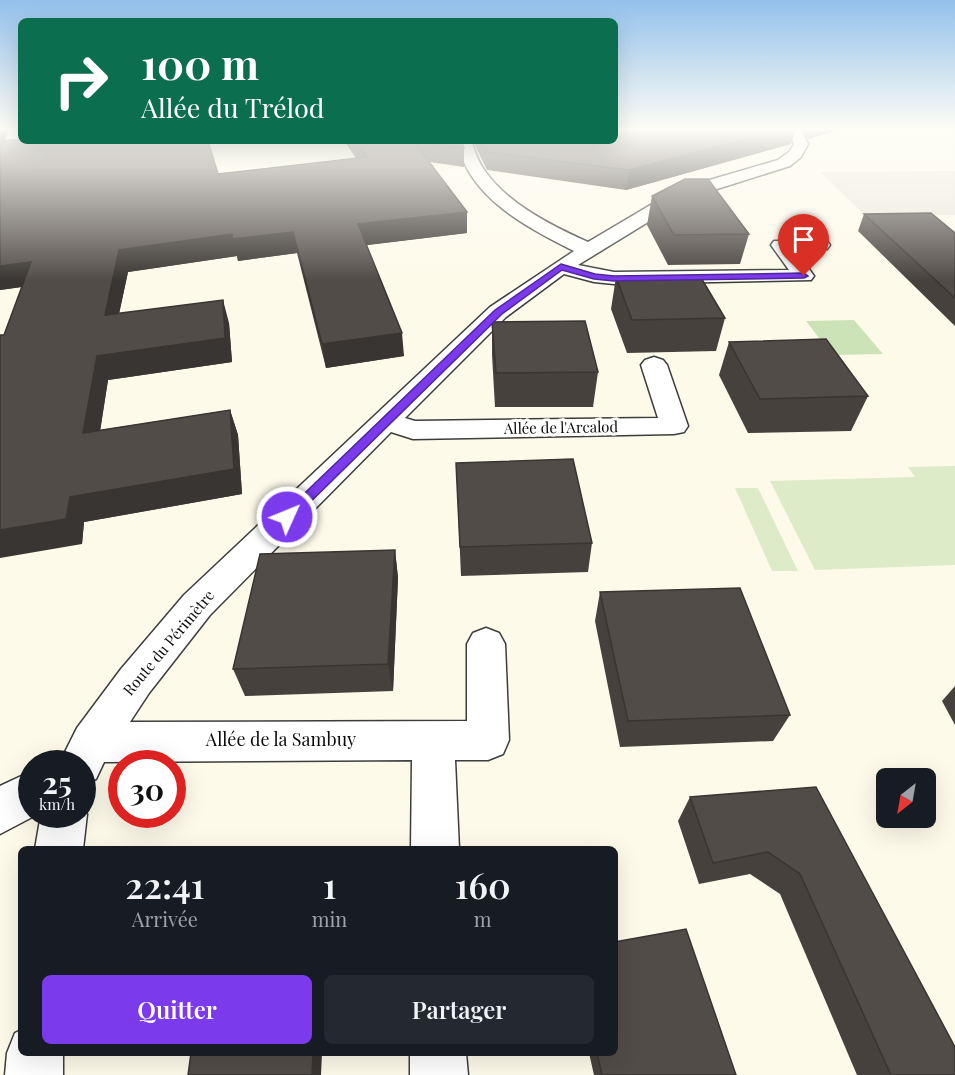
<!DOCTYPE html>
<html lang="fr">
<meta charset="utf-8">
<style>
:root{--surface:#171b24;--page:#242831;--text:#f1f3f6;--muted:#9ea1a6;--accent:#7c3aed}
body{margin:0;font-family:"Playfair Display",serif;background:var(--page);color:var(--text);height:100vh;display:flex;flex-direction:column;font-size:22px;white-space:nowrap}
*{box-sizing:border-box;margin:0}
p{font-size:20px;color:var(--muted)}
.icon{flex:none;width:33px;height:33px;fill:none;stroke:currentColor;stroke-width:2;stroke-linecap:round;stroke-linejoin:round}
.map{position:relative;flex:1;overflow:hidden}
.side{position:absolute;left:18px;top:846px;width:600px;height:210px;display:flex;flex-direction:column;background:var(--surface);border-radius:9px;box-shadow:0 6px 24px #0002}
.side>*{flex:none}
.guide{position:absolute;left:18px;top:18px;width:600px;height:126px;border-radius:9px;box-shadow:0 6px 24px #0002;background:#0b6e4f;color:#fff;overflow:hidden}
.needle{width:39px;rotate:211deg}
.buttons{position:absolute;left:876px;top:768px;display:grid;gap:12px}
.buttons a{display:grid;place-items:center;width:60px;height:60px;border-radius:9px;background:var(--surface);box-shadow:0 6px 24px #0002;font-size:30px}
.speed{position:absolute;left:18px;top:750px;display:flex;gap:12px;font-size:30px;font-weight:700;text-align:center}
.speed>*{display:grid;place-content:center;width:78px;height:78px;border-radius:50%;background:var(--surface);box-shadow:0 6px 24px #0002;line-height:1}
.speed small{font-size:15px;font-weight:400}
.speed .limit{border:9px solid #d22;background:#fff;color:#111}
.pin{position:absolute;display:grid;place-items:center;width:51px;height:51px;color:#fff;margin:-62px -26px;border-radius:50% 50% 50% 0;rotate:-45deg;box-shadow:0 0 6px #0007}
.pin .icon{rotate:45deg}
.me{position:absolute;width:66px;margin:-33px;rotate:46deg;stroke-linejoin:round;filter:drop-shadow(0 0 4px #0008)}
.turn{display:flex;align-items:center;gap:21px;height:126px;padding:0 24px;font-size:27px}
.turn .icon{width:78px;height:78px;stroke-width:2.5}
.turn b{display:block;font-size:42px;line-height:51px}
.eta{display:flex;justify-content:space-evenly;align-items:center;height:102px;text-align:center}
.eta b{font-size:36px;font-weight:600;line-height:42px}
.primary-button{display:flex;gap:12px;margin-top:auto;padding:12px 24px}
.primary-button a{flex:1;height:69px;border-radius:9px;background:var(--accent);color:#fff;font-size:24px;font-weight:600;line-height:69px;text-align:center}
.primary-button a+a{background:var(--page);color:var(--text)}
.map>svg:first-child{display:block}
.green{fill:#cce3b7}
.pitch{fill:#ddebc8}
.plaza{fill:#ebe7db}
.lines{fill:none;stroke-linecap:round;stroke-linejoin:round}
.minor-casing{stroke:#3d3d3d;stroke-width:3}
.minor{fill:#fff;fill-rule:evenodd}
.wall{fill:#47413e}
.shaded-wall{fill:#393532}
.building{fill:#524c48;stroke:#393532;stroke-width:1.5}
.route{fill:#7c3aed;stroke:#51269a;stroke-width:1.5}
.labels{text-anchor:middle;stroke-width:6;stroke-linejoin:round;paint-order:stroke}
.street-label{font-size:15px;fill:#0a0a0a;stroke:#fff}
.near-street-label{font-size:18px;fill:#0a0a0a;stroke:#fff}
</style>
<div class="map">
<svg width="955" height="1075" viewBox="0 0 955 1075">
<rect width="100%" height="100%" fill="#fdfaea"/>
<!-- green -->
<path class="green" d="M854,320l29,34 -51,1 -26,-34z"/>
<!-- pitch -->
<path class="pitch" d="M955,466v99l-140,5 -45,-89 145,-4 -7,-10z
M735,488h23l40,83h-26z"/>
<!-- plaza -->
<path class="plaza" d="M955,171v44l-89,1 -46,-44z"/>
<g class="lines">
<!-- minor casing -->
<g class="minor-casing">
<path id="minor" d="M787,130h14l7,14 -7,13 -11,9 -89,28 -30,14 -93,57 36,7 175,-2 -18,-25 3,-4h53l3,4 -3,4 -31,2 18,25 -3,4 -197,4 -20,-2 -30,-8 -58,43 -101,101 10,3 243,-3 -17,-53 4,-5 9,-3 9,3 4,5 21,61 -4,6 -10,2 -261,5 -22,-7 -181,183 -61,78 -19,29 337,-1v-77l6,-11 13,-5 13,5 6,11 4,96 -6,14 -15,6h-33l4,89h-48l1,-89 -308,2 -8,17 -14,5v-20h-23l18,-36 44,-59 63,-74 306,-288 84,-56c-38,-19 -83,-42 -105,-79 -6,-10 -9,-21 -12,-31h14c4,10 7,21 14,30 23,33 67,55 103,71l71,-42 30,-14 89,-26 12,-9 4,-7z
M32,771v43h6l-38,20v-48z
M82,803l5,11 -4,35h-48l6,-35h41z
M21,1030v23h42v22h-58l2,-22 8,-20z
M410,1053h56l2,22h-58z"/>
</g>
<!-- minor -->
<use href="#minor" class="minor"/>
</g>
<!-- wall -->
<path class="wall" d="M802,130h37l-31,9z
M4,141l214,33 138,-16 -12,-17h117l3,7v19l-34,-5 37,50v21l-101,12 38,111 -78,12 -29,-115 -59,8 -1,-5 -109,16 -9,41 110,10 3,39 -124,18 -8,50 130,-20 8,25 4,59 -158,28 -2,22 -78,-209 18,-48 -22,3z
M473,141h142l176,3 -165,46 -139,-20z
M652,196l97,38 -9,30 -72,1 -21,-40z
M864,214l91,19v93l-97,-95z
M616,277l109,41 -9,33 -89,2 -16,-44z
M492,322l106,50 -5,35h-98l-3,-52z
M729,342l139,54 -17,35 -103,2 -29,-58z
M456,463l136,80 -4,29 -127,4z
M395,550l3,28 -5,113 -148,5 -12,-27z
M600,592l190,123 -17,26 -153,6 -25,-126z
M955,686v39l-13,-24z
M816,787l139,288h-98l-77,-181 -30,-20 -51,10 -21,-63 12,-24z
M589,1053h26l121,22h-142z"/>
<!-- shaded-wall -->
<path class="shaded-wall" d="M0,130h8l-8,25z
M780,130h15l-4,14 -165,46 3,-20z
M811,130h28l-31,9z
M467,212v21l-107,13 -2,-22z
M293,232l4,21 -59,8 -1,-5 -109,16 -14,66 -9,-23 14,-65 113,-16z
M31,262l11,22 -42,6v-24z
M223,300l6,23 3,39 -124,18 -12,78 -13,-25 14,-77z
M402,333l2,23 -78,12 -4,-24z
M230,410l8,25 4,59 -158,28 -2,22 -82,14v-28l70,-33z
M395,550l3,28 -5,113 -5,-27z
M313,1053h9l-1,22h-9z"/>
<!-- building -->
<path class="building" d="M615,130h165l-151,40 -141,-18 -6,-11h133z
M21,139v2h187l10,33 149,-17 -12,-16h106l3,7 -50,-6 53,70 -109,12 44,109 -80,11 -29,-112 -61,7v-5l-113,16 -14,65 118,-15 2,38 -128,18 -14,77 147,-23 4,59 -164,28 -4,22 -66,11v-195h4l27,-73 -31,4v-125z
M685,179h23l41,55 -75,1 -22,-39z
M931,213l24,20v65l-91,-84z
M700,276l25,42 -93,2 -16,-43z
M585,321l13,51 -102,1 -4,-51z
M826,339l42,57 -108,3 -31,-57z
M573,459l19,84 -132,4 -4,-84z
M395,550l-7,114 -155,5 27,-115z
M740,588l50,127 -162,6 -28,-129z
M816,787l139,260v28h-64l-91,-201 -32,-22 -55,11 -23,-66z
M686,929l50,146h-134l-5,-22h18v-111z
M191,1053h122l-1,22h-124z"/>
<!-- sky -->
<linearGradient id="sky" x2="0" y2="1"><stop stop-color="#93c1eb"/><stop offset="0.46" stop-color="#fefdf6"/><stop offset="1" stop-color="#fefdf6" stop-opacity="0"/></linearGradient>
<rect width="955" height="281" fill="url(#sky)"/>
<!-- route -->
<path class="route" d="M561,264l34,10 19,2 190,-3 4,3 -4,2 -190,3 -20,-2 -32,-9 -60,44 -210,206h-9l-2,-3 2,-3 212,-204z"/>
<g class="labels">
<!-- street labels -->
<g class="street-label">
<text transform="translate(561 428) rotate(-1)" y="5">Allée de l'Arcalod</text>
<text transform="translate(169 643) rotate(-50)" y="5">Route du Périmètre</text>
</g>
<!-- near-street labels -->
<g class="near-street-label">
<text x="281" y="746">Allée de la Sambuy</text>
</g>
</g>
</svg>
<div class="buttons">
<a><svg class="needle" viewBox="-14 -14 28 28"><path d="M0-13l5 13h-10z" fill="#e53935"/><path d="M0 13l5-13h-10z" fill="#9ea1a6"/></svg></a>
</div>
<div class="speed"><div>25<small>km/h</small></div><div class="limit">30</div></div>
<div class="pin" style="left:804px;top:276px;background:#d93025"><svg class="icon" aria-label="arrive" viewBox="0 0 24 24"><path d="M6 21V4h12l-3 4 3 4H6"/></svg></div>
<svg class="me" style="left:287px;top:517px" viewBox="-20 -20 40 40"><circle r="17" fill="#7c3aed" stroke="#fff" stroke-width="3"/><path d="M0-11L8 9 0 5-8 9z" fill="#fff"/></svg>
<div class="guide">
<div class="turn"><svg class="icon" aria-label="right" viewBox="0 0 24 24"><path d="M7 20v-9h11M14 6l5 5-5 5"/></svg><div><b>100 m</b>Allée du Trélod</div></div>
</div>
<section class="side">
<div class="eta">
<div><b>22:41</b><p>Arrivée</p></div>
<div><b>1</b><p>min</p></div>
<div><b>160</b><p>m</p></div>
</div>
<div class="primary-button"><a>Quitter</a><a>Partager</a></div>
</section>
</div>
